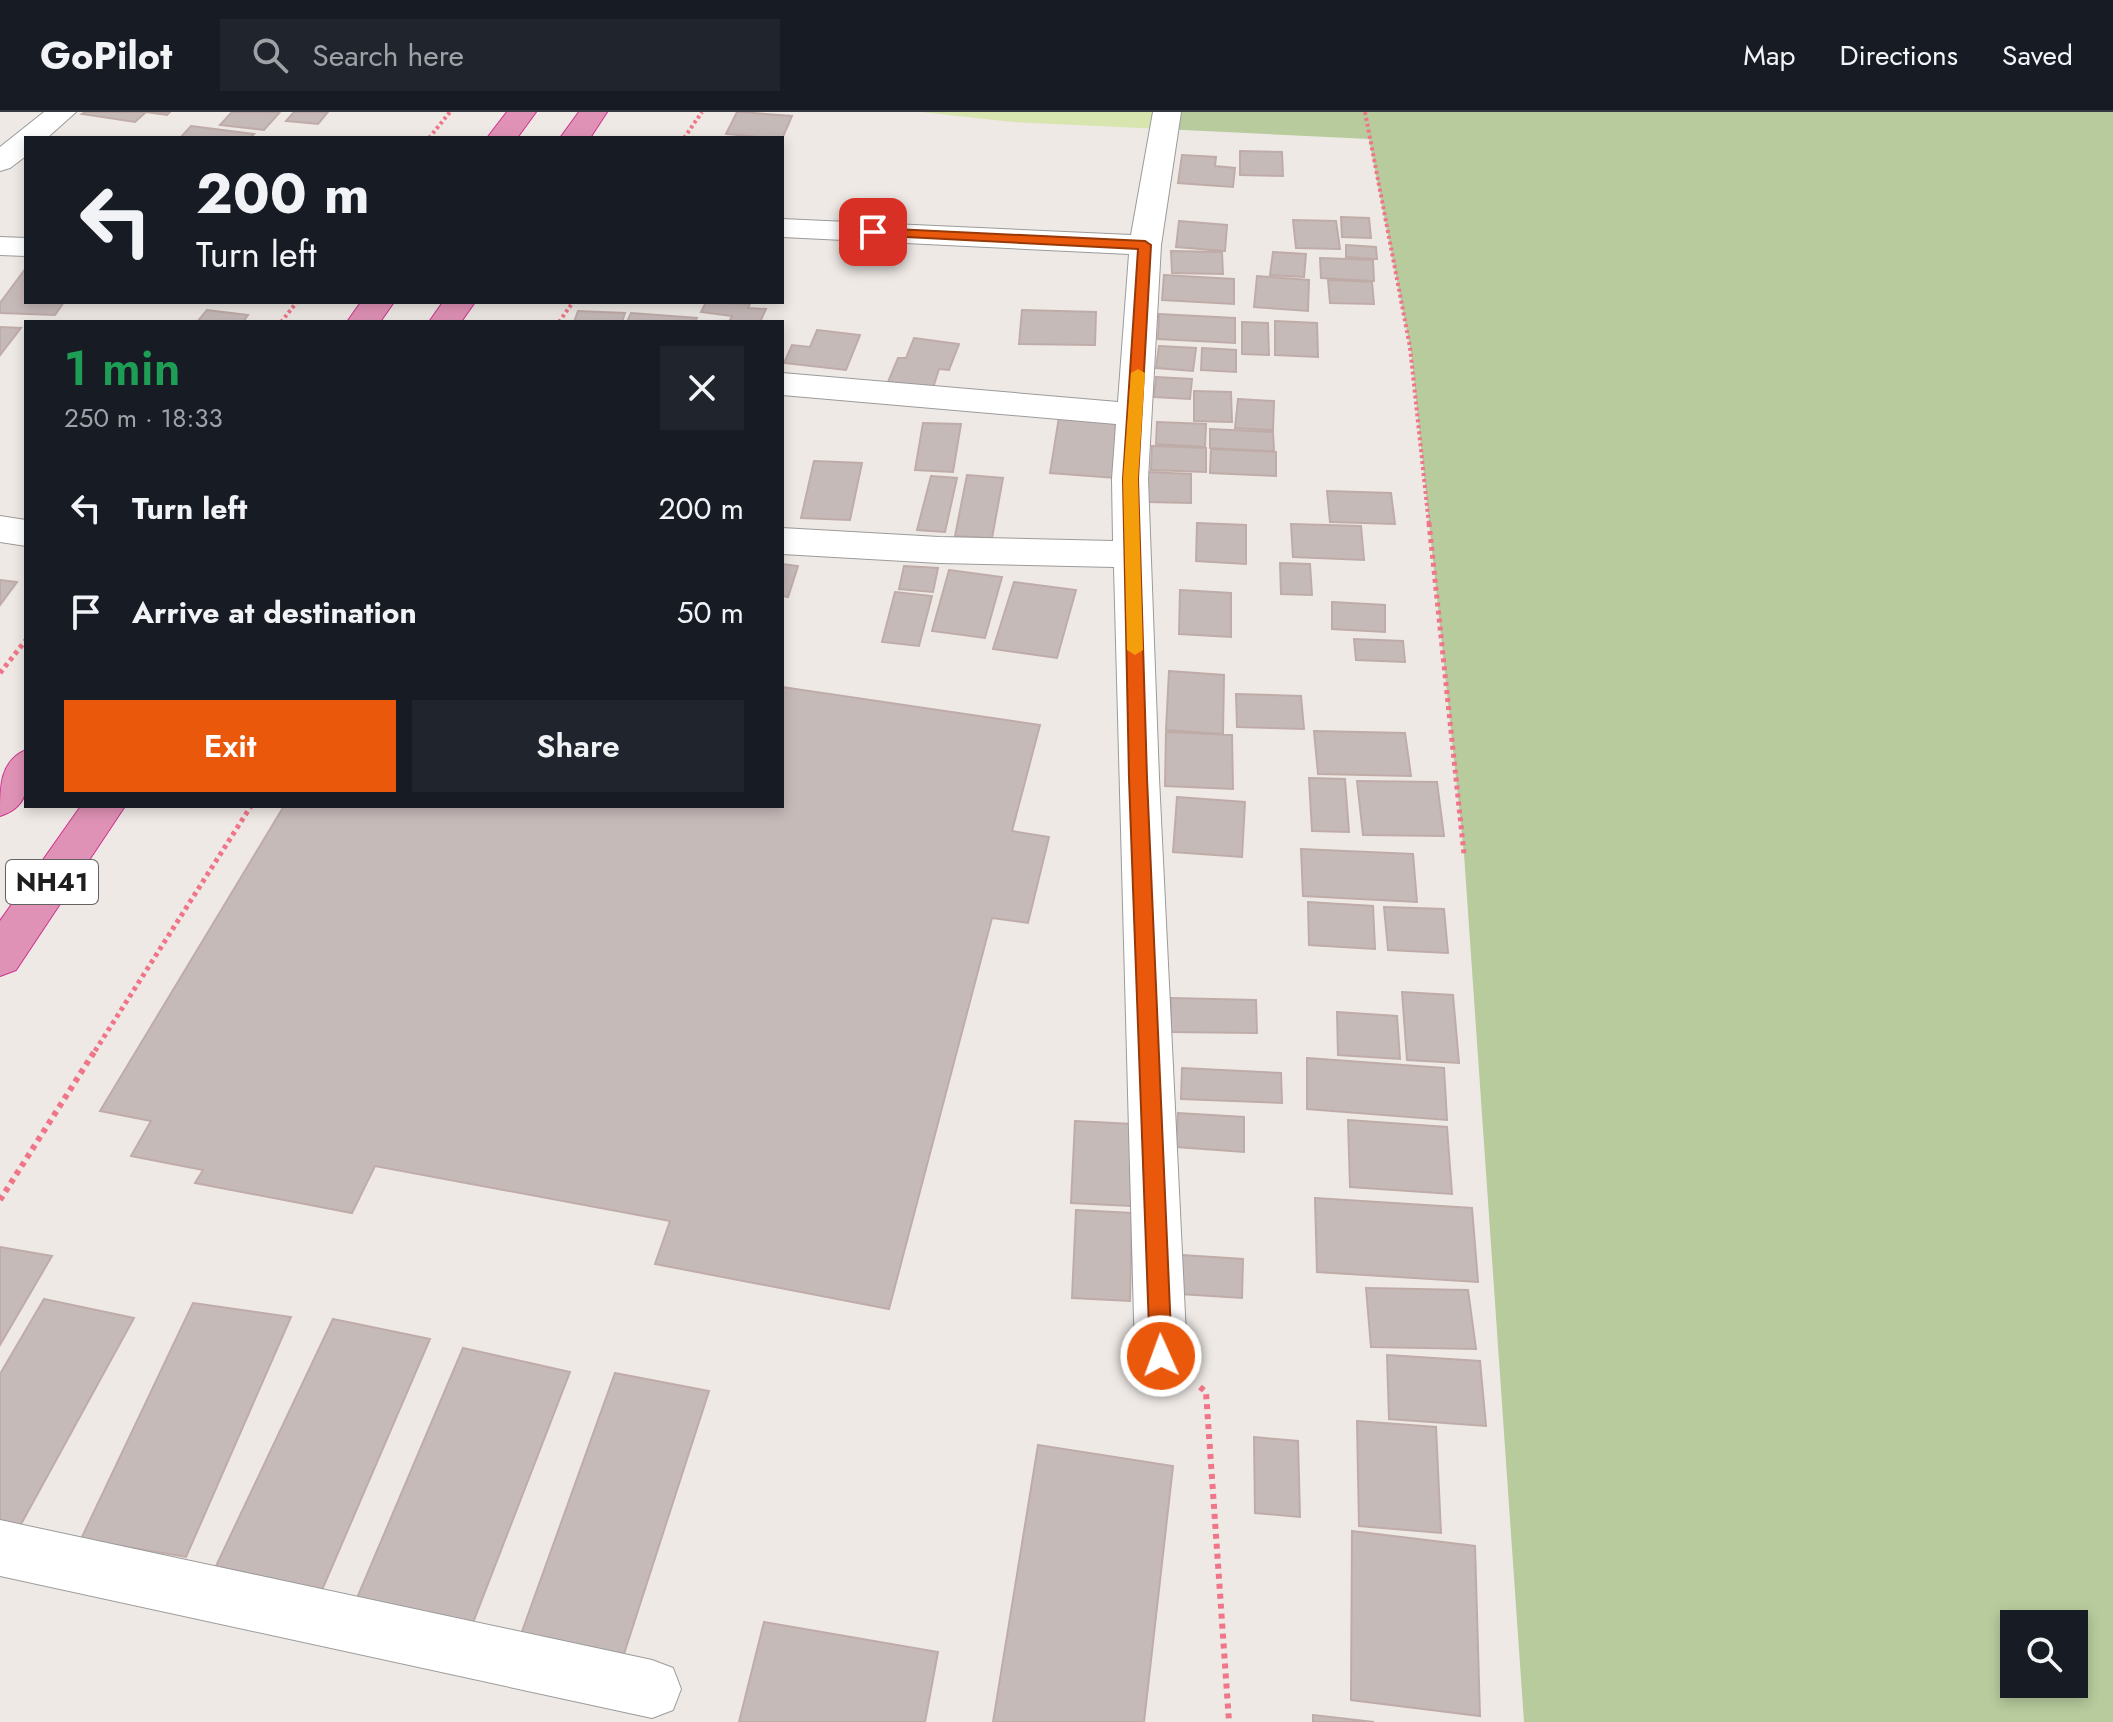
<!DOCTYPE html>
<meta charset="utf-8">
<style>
:root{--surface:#171b24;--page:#20242c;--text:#f1f3f6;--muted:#9ea1a6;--line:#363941;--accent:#ea580c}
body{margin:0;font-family:Jost,sans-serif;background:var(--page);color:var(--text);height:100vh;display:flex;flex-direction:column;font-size:30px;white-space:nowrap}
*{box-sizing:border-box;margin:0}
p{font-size:26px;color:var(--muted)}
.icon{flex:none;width:44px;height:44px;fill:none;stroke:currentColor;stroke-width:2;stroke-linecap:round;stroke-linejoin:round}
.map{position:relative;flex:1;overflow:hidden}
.panel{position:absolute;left:24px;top:208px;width:760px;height:488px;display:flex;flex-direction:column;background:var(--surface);border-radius:0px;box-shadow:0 4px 12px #0003}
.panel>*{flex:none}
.banner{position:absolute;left:24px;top:24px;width:760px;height:168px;border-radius:0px;box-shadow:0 4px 12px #0003;background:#171b24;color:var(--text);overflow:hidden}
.fabs{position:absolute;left:2000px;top:1498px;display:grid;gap:16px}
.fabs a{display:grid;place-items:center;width:88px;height:88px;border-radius:0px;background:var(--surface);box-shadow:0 4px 12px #0003;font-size:40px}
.pin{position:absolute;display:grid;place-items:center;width:68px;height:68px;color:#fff;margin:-34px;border-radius:16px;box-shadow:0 4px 12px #0006}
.me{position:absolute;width:88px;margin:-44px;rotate:358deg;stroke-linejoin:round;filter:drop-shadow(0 0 6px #0008)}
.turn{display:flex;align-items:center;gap:28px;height:168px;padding:0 40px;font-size:36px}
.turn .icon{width:104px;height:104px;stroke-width:2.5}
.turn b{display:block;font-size:56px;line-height:68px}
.round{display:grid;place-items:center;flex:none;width:84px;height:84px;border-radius:0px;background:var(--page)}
.headline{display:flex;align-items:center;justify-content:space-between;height:136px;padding:0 40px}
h1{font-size:48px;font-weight:600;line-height:60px;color:#1e9e55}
.cta{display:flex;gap:16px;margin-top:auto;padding:16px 40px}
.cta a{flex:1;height:92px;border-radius:0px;background:var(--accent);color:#fff;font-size:32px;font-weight:600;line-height:92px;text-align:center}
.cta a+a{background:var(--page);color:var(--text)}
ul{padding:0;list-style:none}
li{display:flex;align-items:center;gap:24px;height:104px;padding:0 40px}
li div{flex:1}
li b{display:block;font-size:30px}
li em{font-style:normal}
header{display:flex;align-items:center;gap:48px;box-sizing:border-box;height:112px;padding:0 40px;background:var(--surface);border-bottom:2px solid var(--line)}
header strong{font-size:38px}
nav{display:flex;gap:44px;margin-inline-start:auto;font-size:28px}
.search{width:560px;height:72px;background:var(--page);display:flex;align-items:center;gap:20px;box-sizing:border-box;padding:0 28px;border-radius:0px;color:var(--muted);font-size:30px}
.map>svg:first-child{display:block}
.grass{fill:#d8e5af}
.forest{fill:#b7cb9d;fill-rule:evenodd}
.building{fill:#c6bab9;stroke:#bfaca8;stroke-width:2}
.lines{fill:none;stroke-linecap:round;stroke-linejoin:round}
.minor-casing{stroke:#9b9b9b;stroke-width:2}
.highway-casing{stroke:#ce3190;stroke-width:2}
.path-far2{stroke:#f07589;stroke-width:4;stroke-dasharray:3 3;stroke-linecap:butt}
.path-far1{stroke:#f07589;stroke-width:5;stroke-dasharray:4 4;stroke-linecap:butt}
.path{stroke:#f07589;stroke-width:6;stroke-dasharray:5 5;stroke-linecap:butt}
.minor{fill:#fff;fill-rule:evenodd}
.highway{fill:#e092b6;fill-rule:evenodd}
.route{fill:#ea580c;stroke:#983908;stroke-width:2}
.slow{fill:#f59e0b}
.labels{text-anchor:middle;stroke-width:7;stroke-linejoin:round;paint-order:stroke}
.shield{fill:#fff;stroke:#626262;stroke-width:2}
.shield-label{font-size:26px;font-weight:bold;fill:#1e1e1e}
</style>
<header>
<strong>GoPilot</strong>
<div class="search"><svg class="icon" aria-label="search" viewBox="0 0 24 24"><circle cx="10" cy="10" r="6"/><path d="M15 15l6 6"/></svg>Search here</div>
<nav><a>Map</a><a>Directions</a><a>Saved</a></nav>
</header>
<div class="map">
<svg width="2113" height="1610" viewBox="0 0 2113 1610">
<rect width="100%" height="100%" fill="#eee9e5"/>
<!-- grass -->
<path class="grass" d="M921,0h246l-4,17 -150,-7z"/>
<!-- forest -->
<path class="forest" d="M1167,0h946v1610h-589l-60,-868 -53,-502 -42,-213 -206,-10zM2014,1512h60v60h-60z"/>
<!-- building -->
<path class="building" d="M85,0h85l-3,3 -21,-3 -11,10 -53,-8z
M232,0h48l-16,18 -44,-5z
M294,0h34l-10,12 -32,-3z
M737,0h3l52,4 -10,23 -56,-5z
M191,14l63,8 -4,4h-70z
M1240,39l42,1 1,24 -43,-1z
M1182,43l34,2 -1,9 20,2 -2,19 -55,-4z
M1341,105l28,1 2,20 -29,-1z
M1293,108l43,1 4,28 -44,-1z
M1179,109l48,4 -2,26 -49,-4z
M1346,133l30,2 1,12 -31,-2z
M1171,139l51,1 1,22 -51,-1z
M1273,140l33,2 -2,23 -34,-2z
M1320,146l53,2 1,21 -53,-3z
M26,156v34h38l-9,13 -55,-2v-10z
M1164,163l70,4v25l-72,-4z
M1257,164l52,4 -1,31 -54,-4z
M1328,168l44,2 2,22 -44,-1z
M706,190l44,2 -2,4 18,1 -6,13h-31l3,-6 -31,-4z
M207,198l41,5 -5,7h-46z
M1022,198l74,2 -1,33 -76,-1z
M578,199l47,2 -3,9h-48z
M631,201l66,5 -2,4h-68z
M1159,202l76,4v25l-77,-4z
M1275,209l42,2 1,34 -43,-2z
M1242,210l26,1 1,32 -27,-1z
M0,215l21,1 -21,27z
M817,218l43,5 -14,35 -62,-7 8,-18 18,2z
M914,226l45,6 -10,26 -10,-1 -6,19 -45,-6 10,-24h8z
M1159,234l37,2 -3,23 -37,-3z
M1202,236l34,2v22l-35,-2z
M1156,265l36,2 -2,20 -36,-2z
M1194,279l37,1 1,30 -38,-1z
M1238,287l36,2 -1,29 -38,-2z
M1059,305l65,4 -8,57 -66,-5z
M1157,310l49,2 -1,23 -49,-3z
M923,311l38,1 -8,48 -38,-2z
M1210,317l63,3 1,19 -64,-3z
M1152,334l54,2v24l-55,-2z
M1211,337l65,3v24l-66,-3z
M814,349l48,2 -12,57 -49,-2z
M1147,360l44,2v29l-44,-1z
M967,363l36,3 -11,60 -37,-2z
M931,364l26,2 -12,54 -28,-2z
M1327,379l64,2 4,31 -65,-2z
M1197,411l49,2v39l-50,-3z
M1291,412l70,2 3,34 -71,-3z
M1280,451l30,1 2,31 -31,-1z
M782,452l16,2 -10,31 -6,-1z
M904,454l34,2 -5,24 -34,-3z
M949,458l53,7 -17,61 -53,-7z
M0,468l17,2 -17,23z
M1014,470l62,8 -19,68 -64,-9z
M1180,478l51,3v44l-52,-3z
M895,480l37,4 -13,50 -37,-4z
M1332,490l53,3v27l-53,-3z
M1354,527l49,2 2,21 -49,-2z
M1169,559l55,4 -1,59 -57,-4z
M782,575l258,38 -28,106 37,6 -21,86 -36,-5 -103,391 -234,-45 15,-43 -295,-55 -23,47 -157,-30 8,-13 -72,-14 20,-35 -51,-10 184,-305h498z
M1236,582l65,2 3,33 -67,-2z
M1314,619l91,2 6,43 -93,-2z
M1166,620l66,3 1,54 -68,-3z
M1309,666l36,1 4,53 -37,-1z
M1357,669l80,1 7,54 -81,-1z
M1177,685l68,5 -3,55 -69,-5z
M1301,737l112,5 4,48 -114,-6z
M1308,790l65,4 2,43 -66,-4z
M1384,795l60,2 4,44 -60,-3z
M1402,880l51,3 6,68 -52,-3z
M1171,886l85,2 1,33 -86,-1z
M1337,900l60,4 3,43 -62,-4z
M1307,946l137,10 3,52 -140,-11z
M1182,956l99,5 1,30 -101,-4z
M1178,1001l66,4v35l-68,-5z
M1348,1008l99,7 5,67 -102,-7z
M1075,1009l58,3 -2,82 -60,-3z
M1315,1086l157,10 6,74 -161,-10z
M1076,1098l56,3 -2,88 -58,-3z
M0,1135l52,9 -52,89z
M1182,1143l61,4 -1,39 -62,-4z
M1366,1176l102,2 8,59 -105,-2z
M44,1187l90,19 -120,219 -14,-3v-160z
M193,1191l98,14 -105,240 -105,-18z
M333,1207l97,20 -108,251 -106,-24z
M463,1236l107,24 -101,261 -115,-28z
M1387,1243l93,6 6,65 -97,-7z
M615,1261l94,18 -87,269 -102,-23z
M1357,1309l79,6 5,106 -82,-7z
M1254,1325l44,4 2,76 -45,-4z
M1038,1333l135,21 -29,256h-151z
M1352,1419l123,15 5,170 -129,-16z
M764,1510l174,30 -13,70h-186z
M1313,1603l61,7h-61z"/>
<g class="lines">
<!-- minor casing -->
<g class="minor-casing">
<path id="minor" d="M44,0h32l-29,26h-21v18l-16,12 -10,3v-24z
M1153,0h28l-20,133 -13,234 11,299 28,578 -7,18 -19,8 -19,-8 -7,-18 -21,-789 -175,-4 -157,-9v-26l157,9 174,4 -1,-62 4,-55 -334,-29v-22l336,29 11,-148 -347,-17v-18l349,16z
M0,125l26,1v18l-26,-1z
M0,404l26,4v26l-26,-4z
M0,1408l652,140 21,8 8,21 -8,21 -21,8 -652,-142z"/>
</g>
<!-- highway casing -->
<g class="highway-casing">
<path id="highway" d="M507,0h29l-19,26h-30z
M579,0h28l-17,26h-30z
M361,190h33l-14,20h-33z
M443,190h32l-14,20h-32z
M26,638c0,30 8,55 -26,66 0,-30 0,-55 26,-66z
M81,694h44l-109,164 -16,6v-55z"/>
</g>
<!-- path-far2 -->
<path class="path-far2" d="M1365,0l45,235 19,178
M429,26l21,-26
M684,26l18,-26
M281,210l16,-20
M559,210l14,-20"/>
<!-- path-far1 -->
<path class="path-far1" d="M1429,411l35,331
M0,561l26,-33
M95,939l156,-245"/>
<!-- path -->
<path class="path" d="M0,1088l96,-151
M1200,1275l6,5 23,330"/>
<!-- minor -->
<use href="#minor" class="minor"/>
<!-- highway -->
<use href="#highway" class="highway"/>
</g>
<!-- route -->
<path class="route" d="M873,116l272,13 6,4 -13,234 9,299 25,578 -3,8 -8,3 -8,-3 -3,-8 -21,-578 -6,-299 15,-230 -270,-14v-6z"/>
<!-- slow -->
<path class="slow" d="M1138,257l7,4 -7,106 5,171 -8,5 -8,-5 -4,-171 8,-106z"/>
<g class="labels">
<!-- shield labels -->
<rect class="shield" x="6" y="748" width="92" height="44" rx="6"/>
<g class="shield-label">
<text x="52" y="779">NH41</text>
</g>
</g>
</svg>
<div class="fabs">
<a><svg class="icon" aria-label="search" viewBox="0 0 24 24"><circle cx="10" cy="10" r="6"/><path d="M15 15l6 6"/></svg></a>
</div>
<div class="pin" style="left:873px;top:120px;background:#d93025"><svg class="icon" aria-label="arrive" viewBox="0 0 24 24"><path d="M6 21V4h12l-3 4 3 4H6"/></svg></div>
<svg class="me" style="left:1161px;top:1244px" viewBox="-20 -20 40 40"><circle r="17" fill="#ea580c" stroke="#fff" stroke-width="3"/><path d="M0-11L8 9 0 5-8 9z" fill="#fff"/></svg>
<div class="banner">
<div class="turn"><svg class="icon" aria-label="left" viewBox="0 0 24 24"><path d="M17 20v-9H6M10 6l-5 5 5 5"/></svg><div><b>200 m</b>Turn left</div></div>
</div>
<section class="panel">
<div class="headline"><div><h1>1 min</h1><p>250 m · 18:33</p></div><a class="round"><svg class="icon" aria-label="close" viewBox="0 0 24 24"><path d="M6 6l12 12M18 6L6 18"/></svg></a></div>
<ul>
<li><svg class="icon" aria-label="left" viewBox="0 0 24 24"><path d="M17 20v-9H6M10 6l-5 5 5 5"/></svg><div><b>Turn left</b></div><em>200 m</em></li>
<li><svg class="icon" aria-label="arrive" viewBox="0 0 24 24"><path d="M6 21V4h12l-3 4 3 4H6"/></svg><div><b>Arrive at destination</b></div><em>50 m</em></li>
</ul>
<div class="cta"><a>Exit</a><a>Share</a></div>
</section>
</div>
